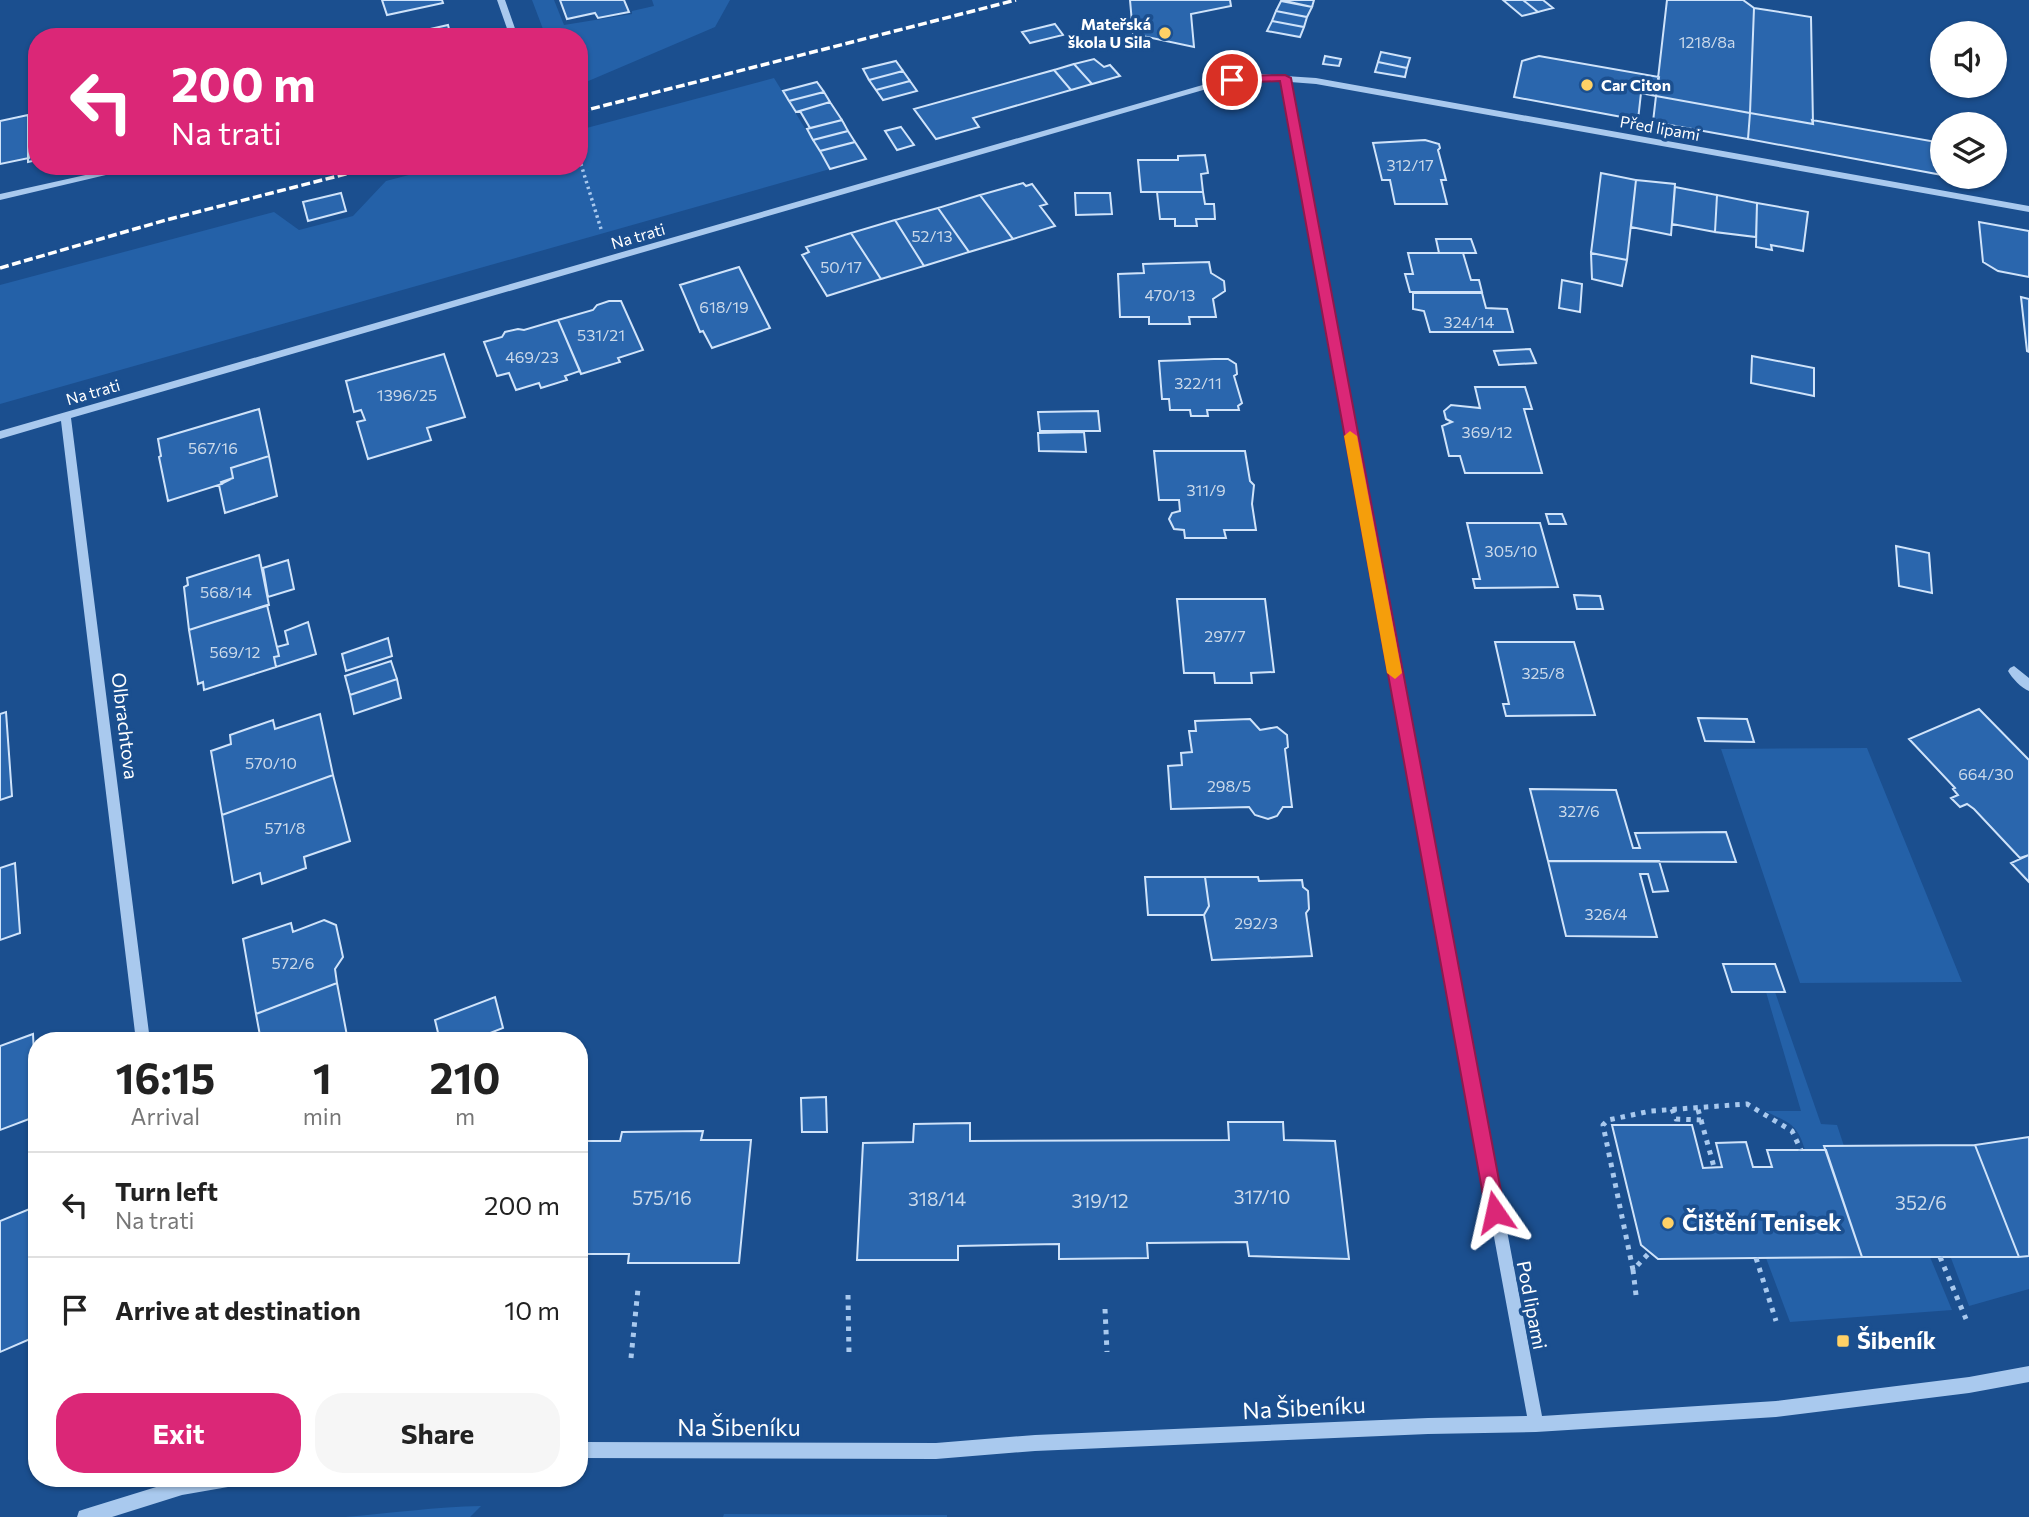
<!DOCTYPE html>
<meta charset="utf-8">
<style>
:root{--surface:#fff;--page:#f6f6f6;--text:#222;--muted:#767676;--line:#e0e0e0;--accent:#db2777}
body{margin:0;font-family:Commissioner,sans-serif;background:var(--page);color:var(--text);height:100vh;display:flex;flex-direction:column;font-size:26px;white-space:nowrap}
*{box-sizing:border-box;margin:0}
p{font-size:23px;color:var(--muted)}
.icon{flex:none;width:38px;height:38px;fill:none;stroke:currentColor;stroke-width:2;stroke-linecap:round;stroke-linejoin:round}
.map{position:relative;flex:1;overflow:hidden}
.sheet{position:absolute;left:28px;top:1032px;width:560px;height:455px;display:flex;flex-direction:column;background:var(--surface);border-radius:28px;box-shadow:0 2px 5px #0004}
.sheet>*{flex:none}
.guide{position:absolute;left:28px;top:28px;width:560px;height:147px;border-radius:28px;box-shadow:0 2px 5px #0004;background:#db2777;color:#fff;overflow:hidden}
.tools{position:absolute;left:1930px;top:21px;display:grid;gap:14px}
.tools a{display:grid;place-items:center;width:77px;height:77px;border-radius:50%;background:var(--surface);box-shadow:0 2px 5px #0004;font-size:35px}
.pin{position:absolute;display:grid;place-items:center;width:60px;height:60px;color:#fff;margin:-30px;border:4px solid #fff;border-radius:50%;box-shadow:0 2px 7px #0007}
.me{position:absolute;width:77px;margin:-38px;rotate:349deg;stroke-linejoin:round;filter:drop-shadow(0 0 5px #0008)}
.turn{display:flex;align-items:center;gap:24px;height:147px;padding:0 28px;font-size:32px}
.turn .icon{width:91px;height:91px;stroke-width:2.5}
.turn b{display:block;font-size:49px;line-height:60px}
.eta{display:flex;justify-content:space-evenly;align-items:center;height:119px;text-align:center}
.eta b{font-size:42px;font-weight:700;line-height:49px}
.action{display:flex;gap:14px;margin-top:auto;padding:14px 28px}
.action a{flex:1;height:80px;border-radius:28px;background:var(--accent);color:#fff;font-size:28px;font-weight:700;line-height:80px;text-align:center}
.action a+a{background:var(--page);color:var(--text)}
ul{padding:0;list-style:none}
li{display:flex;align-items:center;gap:21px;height:105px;padding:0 28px;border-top:2px solid var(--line)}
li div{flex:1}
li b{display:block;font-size:26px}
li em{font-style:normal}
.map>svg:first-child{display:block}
.green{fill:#2461a8}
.building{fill:#2a66ad;stroke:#cfe3fa;stroke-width:2}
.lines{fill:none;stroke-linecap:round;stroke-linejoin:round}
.path-far1{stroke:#a9c9ee;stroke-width:3.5;stroke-dasharray:2.5 3.5;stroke-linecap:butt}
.path{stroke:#a9c9ee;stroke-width:5;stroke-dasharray:4.5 6;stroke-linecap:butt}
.minor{fill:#a9c9ee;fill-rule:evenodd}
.rail{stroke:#fff;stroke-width:3.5;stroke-dasharray:9 3.5;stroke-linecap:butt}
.route{fill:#db2777;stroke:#8e194d;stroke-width:2}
.slow{fill:#f59e0b}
.poi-dot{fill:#ffd166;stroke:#1b4f8f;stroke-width:2.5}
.labels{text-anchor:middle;stroke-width:7;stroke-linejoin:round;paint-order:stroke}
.far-poi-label{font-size:16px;font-weight:bold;fill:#fff;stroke:#1b4f8f;text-anchor:end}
.number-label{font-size:16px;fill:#cad9ea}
.far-street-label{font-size:16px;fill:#fff;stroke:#1b4f8f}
.street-label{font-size:19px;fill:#fff;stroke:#1b4f8f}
.near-number-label{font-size:19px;fill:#cad9ea}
.near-poi-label{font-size:23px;font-weight:bold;fill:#fff;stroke:#1b4f8f;text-anchor:start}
.near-street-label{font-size:23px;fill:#fff;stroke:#1b4f8f}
</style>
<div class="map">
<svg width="2029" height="1517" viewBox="0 0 2029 1517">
<rect width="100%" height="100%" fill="#1b4f8f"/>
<!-- green -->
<path class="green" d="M532,0h22l10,25 68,-11v-3l22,-5 -2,-6h78l-15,27 -136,58v-48h-33z
M774,78l56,91 -830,235v-119l274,-73 25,18 54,-14 33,-35 57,-15h136v-36z
M1867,748l95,234 -162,1 -79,-234z
M1766,992h9l46,132 16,1 7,21h-19l1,4h-21c-8,-27 -16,-27 -40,-39h36z
M2029,1256v33l-60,17 -18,-48z
M1930,1257l22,53 -162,12 -24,-64z
M481,1506l-11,11h-125c46,-4 91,-10 136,-11z
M724,1514l223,1v2h-224z"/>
<!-- building -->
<path class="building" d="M382,0h60l1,3 -56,12z
M560,0h64l5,12 -31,6 -3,-5 -28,6z
M1130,0h100l1,6 -40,8 3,33 -61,-13z
M1281,0h33l-2,7z
M1503,0h20l15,12 -16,4z
M1523,0h20l10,8 -15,4z
M1667,0h76l11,8 -4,105 -94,-17z
M1281,1l31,6 -5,10 -31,-6z
M1754,8l57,9 2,107 -63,-11z
M1276,11l31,6 -3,10 -32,-6z
M1272,21l32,6 -4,10 -33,-6z
M1055,24l8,11 -33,8 -8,-11z
M448,25l3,12h-56z
M1381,52l29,6 -3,10 -29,-6z
M1325,56l16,3 -2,7 -16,-2z
M1539,56l120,21 -3,19 -15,-3 -3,27 -124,-23 8,-36z
M1094,59l10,8 6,-2 10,11 -28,8 -18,-20z
M896,61l7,10 -34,9 -6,-11z
M1378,62l29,6 -2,9 -30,-5z
M1074,64l18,20 -21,6 -17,-20z
M1054,70l17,20 -98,28 6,9 -43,12 -22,-30z
M903,71l7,10 -34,9 -7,-10z
M910,81l7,10 -34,9 -7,-10z
M817,82l7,10 -35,9 -6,-10z
M824,92l6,10 -34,10 -7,-11z
M1656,96l94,17 -2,26 -95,-17z
M830,102l12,18 -32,8 -10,-17z
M1750,113l63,11 -1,-4 130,23v32l-194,-36z
M28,115l1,43 -29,6v-43z
M37,118v42l-9,2v-43z
M842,120l6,11 -35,9 -6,-11z
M901,127l13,18 -17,5 -12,-19z
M848,131l7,11 -35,9 -7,-11z
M1425,140l14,4 1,4 -2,2 8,30h-5l6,24h-52l-5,-24h-8l-9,-37z
M855,142l11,17 -36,10 -10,-18z
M1205,155l3,18 -7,1 2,18h-62l-3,-32h40v-4z
M1601,173l35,7 -9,80 -36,-7z
M1636,180l39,4 -4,51 -40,-8z
M1023,183l3,3 6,-2 15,20 -7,2 15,20 -42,13 -33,-44z
M1675,187l42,8 -2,37 -43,-8z
M1157,192h46l2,12h9l1,15h-19l1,7h-22v-7h-15z
M341,193l5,18 -38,10 -5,-19z
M1075,193h35l2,21 -36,1z
M980,195l33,44 -44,13 -31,-44z
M1717,195l40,8 -1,34 -41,-5z
M1757,203l51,9 -5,39 -32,-6 1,5 -16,-3z
M938,208l31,44 -45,14 -29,-46z
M895,220l29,46 -43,13 -30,-46z
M1979,222l50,9v46l-31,-6 -15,-9z
M851,233l30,46 -54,17 -25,-41 7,-3 -3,-5z
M1436,239h35l5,14h-37z
M1408,253h55l8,27h8l3,12h-72l-5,-18h8z
M1591,253l36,7 -5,26 -30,-7z
M1209,262l2,11 13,8 1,10 -12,8 3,18h-27l1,7h-41v-7h-29l-2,-43 26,-1 -1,-9z
M739,267l31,61 -58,20 -9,-17 -3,1 -20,-47z
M1562,280l20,4 -2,28 -21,-4z
M1413,293h69l4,15 21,1 6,23h-83l-6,-21 -11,-2z
M2021,297l8,2v53l-2,-1z
M609,301h12l22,49 -25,8 2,4 -39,12 -23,-54 35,-10 4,-5z
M558,320l22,51 -15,5 2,4 -26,8 -2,-5 -23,7 -7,-17 -12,3 -13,-34 18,-5 3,-5 13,-3 6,1z
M1530,349l6,14 -37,2 -5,-14z
M444,354l21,63 -38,11 4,12 -63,19 -11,-37 8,-2 -4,-10 -7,2 -8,-31z
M1752,356l62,12v28l-63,-13z
M1214,359h14l8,5 1,10 -3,2 8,27 -4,3 1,4h-32l1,6h-17l-1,-6h-20l-1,-11h-7l-3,-38z
M1475,387h50l7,22h-8l18,64h-77l-5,-17h-11l-7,-30 10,-4 -6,-3 -2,-8 7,-6 29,3z
M259,409l10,47 -38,12 2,10 -12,4 1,2 -54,17 -9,-44 2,-1 -3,-17z
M1098,411l2,20h-60l-2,-19z
M1084,432l2,20 -47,-1 -1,-18z
M1154,451h91l5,30 4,4 -2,19 4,26h-32l2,8h-41l-1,-8 -10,-1 -5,-10 3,-6 8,-2 -1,-11h-20z
M269,456l8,40 -52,17 -6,-28 14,-7 -2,-10z
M1546,514h16l4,10h-17z
M1467,523h73l18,64 -83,1 -2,-9h7z
M1896,546l33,7 3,40 -33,-7z
M259,555l10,50 -80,25 -5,-43 4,-2 -1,-7z
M288,560l6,29 -26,8 -5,-29z
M1574,595l26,1 3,13h-26z
M1177,599h88l9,73 -23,1 1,10h-37l-1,-10h-30z
M267,605l12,51 -5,1 2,10 -72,23 -1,-8 -5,2 -9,-54z
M308,622l8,32 -40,13 -2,-10 5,-1 -2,-9 11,-3 -3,-13z
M388,638l4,18 -46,15 -4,-17z
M1495,642h79l21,73 -89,1 -3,-12h6z
M391,661l6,18 -47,16 -5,-19z
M397,679l4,19 -47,16 -4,-19z
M1979,709l50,51v95l-9,3 -46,-49 -7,-5 -7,3 -9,-9 7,-3 -5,-6 2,-1 -46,-49z
M6,712l6,84 -12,4v-86z
M320,714l13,61 -111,40 -11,-64 20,-7 -1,-9 43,-15 2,9z
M1698,718l49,1 7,23 -49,-1z
M1250,719l10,11 17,-3 10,8 1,12 -3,2 7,58h-9l-6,9 -9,3 -13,-4 -6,-8 -78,2 -3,-43 14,-1 -1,-12 11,-1 -3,-21h7l-1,-10z
M333,775l17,66 -46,16 2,11 -44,16 -2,-11 -27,10 -11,-68z
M1530,789l86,1 17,58h7l-5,-15 91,-1 10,30 -188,-1z
M2029,855v27l-18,-19z
M1548,861h111l9,30 -15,1 -5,-18h-8l17,63 -91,-1z
M15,863l5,70 -20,7v-72z
M1145,877h60l4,29 -5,9h-56z
M1205,877h53l1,4 43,-1 1,7 5,4 1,18 -3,4 6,43 -100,4 -8,-45 5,-9z
M324,920l12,5 7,32 -8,12 2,14 -81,31 -13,-75 48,-16 2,9z
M1723,964h52l10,28h-53z
M337,983l11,58h-87l-5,-27z
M495,997l8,31 -33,13h-30l-5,-21z
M33,1034l4,82 -37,14v-84z
M826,1097l1,35h-25l-1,-34z
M1228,1122h55l1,18 51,1 14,118 -100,-3 -2,-14 -100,1 1,15 -89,1v-15l-101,2v14h-101l6,-117 50,-1 1,-18 56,-1v18l259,-1z
M1612,1125h80l11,43 19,-1 -6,-24 30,-1 7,25h19l-5,-17h59l36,107 -204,2 -17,-14z
M703,1131l-2,9h50l-12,123h-111l1,-9h-50v-113h41l2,-9z
M2029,1137v119l-10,1 -44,-112z
M1975,1145l44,112h-157l-38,-111z
M37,1206v130l-37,16v-131z"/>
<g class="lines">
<!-- path-far1 -->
<path class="path-far1" d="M579,158l22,71"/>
<!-- path -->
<path class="path" d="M1672,1109l4,10 25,1 -4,-14
M1701,1120l13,47
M1940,1257l26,62
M1756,1258l20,63
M1633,1270l-30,-145 5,-5 43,-9 96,-7 45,27 9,19
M848,1295l1,60
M1636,1295l-3,-25 17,-18
M1105,1309l2,43
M631,1358l7,-69"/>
<!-- minor -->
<path class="minor" d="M497,0h8l13,37h-8z
M1257,74l59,4 713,128v6l-713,-128 -26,-2 252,1334 234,-15 193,-24 60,-11v16l-60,11 -193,24 -240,15 -108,2 -393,17 -99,8 -357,-1v-16l357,1 99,-8 393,-17 99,-2 -246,-1335 -24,-1 -40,6 -1146,332 79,623h-14l-75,-620 -61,18v-8l1213,-349z
M126,166h18l-144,34v-6z
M2014,666l15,12v13c-8,-3 -17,-13 -21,-20l2,-3z
M182,1479h54l-2,6 -6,2 -46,8 -70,22h-35l2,-6 6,-2z"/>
<!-- rail -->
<path class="rail" d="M579,112l437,-112
M0,268l166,-48 211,-54"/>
</g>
<!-- route -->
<path class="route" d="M1285,75l6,3 214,1134 -3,7 -7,3 -6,-3 -3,-7 -206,-1131 -48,2 -5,-3 5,-4z"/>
<!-- slow -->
<path class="slow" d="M1350,431l7,5 45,237 -7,6 -8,-6 -43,-237z"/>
<!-- markers -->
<g class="poi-dot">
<circle cx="1165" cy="33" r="7"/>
<circle cx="1587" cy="85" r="7"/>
<circle cx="1668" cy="1223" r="7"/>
<rect x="1836" y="1334" width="14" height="14" rx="3.5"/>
</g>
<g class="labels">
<!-- far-poi labels -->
<g class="far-poi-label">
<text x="1151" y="30">Mateřská<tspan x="1151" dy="18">škola U Sila</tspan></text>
<text x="1601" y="91" text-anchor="start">Car Citon</text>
</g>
<!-- number labels -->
<g class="number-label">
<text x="1707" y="48">1218/8a</text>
<text x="1410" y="171">312/17</text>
<text x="932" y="242">52/13</text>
<text x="841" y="273">50/17</text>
<text x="1170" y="301">470/13</text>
<text x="724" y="313">618/19</text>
<text x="1469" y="328">324/14</text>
<text x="601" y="341">531/21</text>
<text x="532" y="363">469/23</text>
<text x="1198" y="389">322/11</text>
<text x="407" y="401">1396/25</text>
<text x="1487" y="438">369/12</text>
<text x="213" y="454">567/16</text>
<text x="1206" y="496">311/9</text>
<text x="1511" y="557">305/10</text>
<text x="226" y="598">568/14</text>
<text x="1225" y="642">297/7</text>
<text x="235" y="658">569/12</text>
<text x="1543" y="679">325/8</text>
<text x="271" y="769">570/10</text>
<text x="1986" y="780">664/30</text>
<text x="1229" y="792">298/5</text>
<text x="1579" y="817">327/6</text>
<text x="285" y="834">571/8</text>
<text x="1606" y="920">326/4</text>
<text x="1256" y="929">292/3</text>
<text x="293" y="969">572/6</text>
</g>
<!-- far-street labels -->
<g class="far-street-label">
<text transform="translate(1660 128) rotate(10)" y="6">Před lipami</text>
<text transform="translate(638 236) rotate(-16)" y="6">Na trati</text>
<text transform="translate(93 392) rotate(-16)" y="6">Na trati</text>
</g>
<!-- street labels -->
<g class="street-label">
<text transform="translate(125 726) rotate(83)" y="7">Olbrachtova</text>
<text transform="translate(1532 1305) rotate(79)" y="7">Pod lipami</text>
</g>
<!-- near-number labels -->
<g class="near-number-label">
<text x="1262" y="1204">317/10</text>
<text x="662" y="1205">575/16</text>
<text x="937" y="1206">318/14</text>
<text x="1100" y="1208">319/12</text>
<text x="1921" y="1210">352/6</text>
</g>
<!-- near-poi labels -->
<g class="near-poi-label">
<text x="1682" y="1231">Čištění Tenisek</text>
<text x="1857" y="1349">Šibeník</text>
</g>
<!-- near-street labels -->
<g class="near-street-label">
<text transform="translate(1304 1408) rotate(-3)" y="8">Na Šibeníku</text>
<text x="739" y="1436">Na Šibeníku</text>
</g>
</g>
</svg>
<div class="tools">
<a><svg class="icon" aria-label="sound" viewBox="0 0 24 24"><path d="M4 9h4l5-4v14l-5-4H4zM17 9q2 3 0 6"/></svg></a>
<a><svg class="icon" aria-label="layers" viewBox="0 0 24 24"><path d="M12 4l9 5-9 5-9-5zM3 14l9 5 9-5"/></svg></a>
</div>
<div class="pin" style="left:1232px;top:80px;background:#d93025"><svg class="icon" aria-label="arrive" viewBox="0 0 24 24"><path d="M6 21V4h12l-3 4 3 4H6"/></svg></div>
<svg class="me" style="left:1495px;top:1212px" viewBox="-20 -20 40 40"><path d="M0-17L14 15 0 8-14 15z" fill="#db2777" stroke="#fff" stroke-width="4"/></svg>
<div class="guide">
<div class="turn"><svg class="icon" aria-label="left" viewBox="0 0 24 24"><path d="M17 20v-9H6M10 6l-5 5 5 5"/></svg><div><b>200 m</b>Na trati</div></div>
</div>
<section class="sheet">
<div class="eta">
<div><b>16:15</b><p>Arrival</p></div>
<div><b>1</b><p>min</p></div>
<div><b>210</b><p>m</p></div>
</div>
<ul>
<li><svg class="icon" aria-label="left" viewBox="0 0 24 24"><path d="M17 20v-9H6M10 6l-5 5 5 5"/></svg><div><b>Turn left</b><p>Na trati</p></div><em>200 m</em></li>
<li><svg class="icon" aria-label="arrive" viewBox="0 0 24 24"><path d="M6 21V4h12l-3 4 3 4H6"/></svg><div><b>Arrive at destination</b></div><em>10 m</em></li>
</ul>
<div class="action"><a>Exit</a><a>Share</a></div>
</section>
</div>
